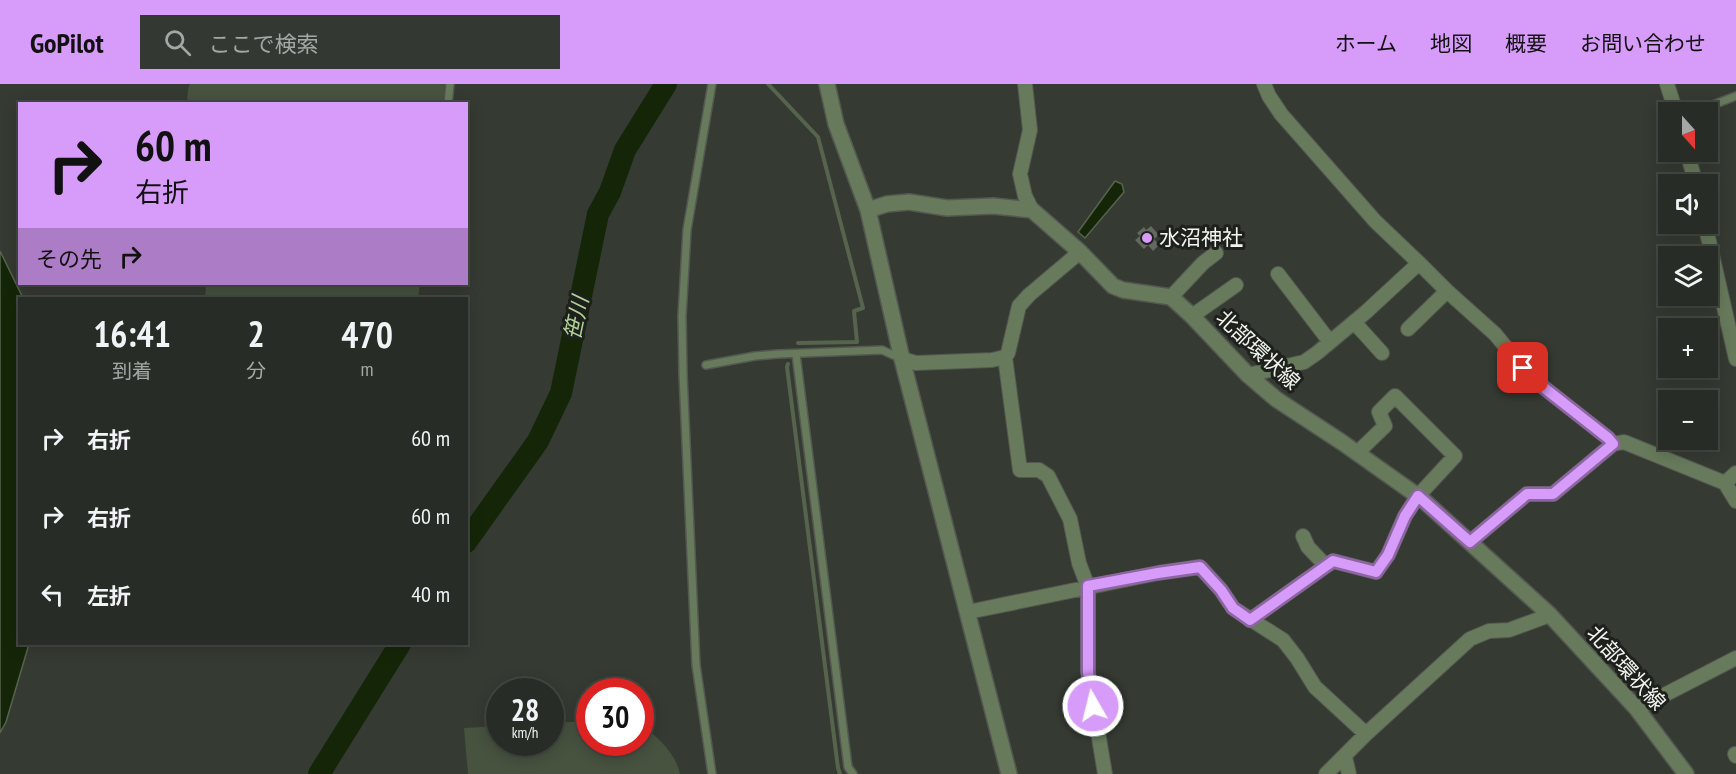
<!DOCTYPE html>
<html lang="ja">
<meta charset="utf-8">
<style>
:root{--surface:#282c26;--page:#343832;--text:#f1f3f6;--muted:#a5a7a7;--line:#444843;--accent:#d79bf9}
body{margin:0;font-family:"PT Sans Narrow","Noto Sans JP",sans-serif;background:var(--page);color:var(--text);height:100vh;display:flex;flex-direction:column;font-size:22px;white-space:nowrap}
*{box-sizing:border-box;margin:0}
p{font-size:20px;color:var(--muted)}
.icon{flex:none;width:33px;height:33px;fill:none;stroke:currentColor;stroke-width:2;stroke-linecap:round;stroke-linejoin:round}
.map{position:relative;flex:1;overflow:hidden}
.drawer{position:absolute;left:18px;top:213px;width:450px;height:348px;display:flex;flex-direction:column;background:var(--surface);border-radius:0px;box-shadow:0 3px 15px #0003,0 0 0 2px var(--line)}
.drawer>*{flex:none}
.banner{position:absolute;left:18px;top:18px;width:450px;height:183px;border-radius:0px;box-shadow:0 3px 15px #0003,0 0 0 2px var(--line);background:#d79bf9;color:#111;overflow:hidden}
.needle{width:39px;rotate:159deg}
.buttons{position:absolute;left:1658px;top:18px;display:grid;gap:12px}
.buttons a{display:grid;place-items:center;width:60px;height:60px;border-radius:0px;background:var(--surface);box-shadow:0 3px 15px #0003,0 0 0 2px var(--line);font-size:30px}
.speed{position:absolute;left:486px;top:594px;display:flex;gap:12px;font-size:30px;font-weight:700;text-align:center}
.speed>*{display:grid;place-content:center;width:78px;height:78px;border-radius:50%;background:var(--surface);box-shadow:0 3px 15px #0003,0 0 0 2px var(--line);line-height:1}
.speed small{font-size:15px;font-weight:400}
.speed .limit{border:9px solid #d22;background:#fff;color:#111}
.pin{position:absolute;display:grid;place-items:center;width:51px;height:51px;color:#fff;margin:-26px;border-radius:12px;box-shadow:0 3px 9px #0006}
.me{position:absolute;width:66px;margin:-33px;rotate:352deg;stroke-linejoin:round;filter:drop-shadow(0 0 4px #0008)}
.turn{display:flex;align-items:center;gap:21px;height:126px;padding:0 18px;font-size:27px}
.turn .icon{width:78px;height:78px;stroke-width:2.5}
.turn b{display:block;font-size:42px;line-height:51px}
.then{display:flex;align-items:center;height:57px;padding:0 18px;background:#0003;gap:12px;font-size:22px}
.eta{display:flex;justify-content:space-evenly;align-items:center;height:102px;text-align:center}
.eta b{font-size:36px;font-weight:800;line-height:42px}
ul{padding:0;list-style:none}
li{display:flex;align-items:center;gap:18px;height:78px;padding:0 18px}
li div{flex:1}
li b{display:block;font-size:22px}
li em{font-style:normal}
header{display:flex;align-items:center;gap:36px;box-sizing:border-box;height:84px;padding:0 30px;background:var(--accent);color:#111}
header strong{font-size:28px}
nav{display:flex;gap:33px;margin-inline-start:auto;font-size:21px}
.search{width:420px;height:54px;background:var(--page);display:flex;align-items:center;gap:15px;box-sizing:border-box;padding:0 21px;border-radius:0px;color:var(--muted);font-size:22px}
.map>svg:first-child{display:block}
.green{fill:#47523f}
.water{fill:#152608;stroke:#57644d;stroke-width:1.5}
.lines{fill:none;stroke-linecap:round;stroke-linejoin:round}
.stream{stroke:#57644d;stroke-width:4}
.river{stroke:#152608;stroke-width:22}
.building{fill:#636960}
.service-casing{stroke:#535850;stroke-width:10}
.minor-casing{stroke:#535850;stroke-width:16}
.tertiary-casing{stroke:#535850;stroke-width:18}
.service{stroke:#677a5b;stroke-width:7}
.minor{stroke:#677a5b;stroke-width:14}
.tertiary{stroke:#677a5b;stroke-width:15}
.route-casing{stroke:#8c65a2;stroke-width:15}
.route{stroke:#d79bf9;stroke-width:10}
.poi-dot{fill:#d79bf9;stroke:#1e201c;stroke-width:2}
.labels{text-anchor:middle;stroke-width:6;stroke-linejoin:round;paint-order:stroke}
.poi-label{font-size:21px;fill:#f1f4ef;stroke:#1e201c;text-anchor:start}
.street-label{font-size:21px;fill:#f1f4ef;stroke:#1e201c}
.water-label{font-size:22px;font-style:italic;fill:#afd198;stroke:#1e201c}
</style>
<header>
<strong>GoPilot</strong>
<div class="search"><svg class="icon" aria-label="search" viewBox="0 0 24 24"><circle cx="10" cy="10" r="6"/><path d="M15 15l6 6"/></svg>ここで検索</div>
<nav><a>ホーム</a><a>地図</a><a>概要</a><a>お問い合わせ</a></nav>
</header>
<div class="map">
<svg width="1736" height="690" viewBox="0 0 1736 690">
<rect width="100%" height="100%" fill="#353a32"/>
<!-- green -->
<path class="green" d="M190,0h255l-2,19h-256l1,-14z
M206,200h214l-2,14h-213z
M589,637l1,21h50l1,-18c16,13 35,29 39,50h-212l-4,-46 35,-2 1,16h50l1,-19z"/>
<!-- water -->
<path class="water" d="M1115,97l7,3 2,8 -39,46 -7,-6z
M0,167l23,47h-3v346h9l-23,78 -6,11z"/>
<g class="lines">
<!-- stream -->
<path class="stream" d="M768,0l50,53 45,171 -9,3 3,31 -59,1
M788,280l-1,3 51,401 2,6"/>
<!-- river -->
<path class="river" d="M466,458l72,-101 23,-48 37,-179 12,-22 15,-42 41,-66
M319,690l81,-130"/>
</g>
<!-- building -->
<path class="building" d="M1151,142l8,9 -5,4 5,6 -6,6 -5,-6 -4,4 -9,-9 5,-4 -3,-3 7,-6 2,3z"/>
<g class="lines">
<!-- service casing -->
<g class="service-casing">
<path id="service" d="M712,0l-25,146 -5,86 1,58 13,291 16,109
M448,20l2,-20
M1695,28l41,-16
M796,270l52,413 5,7
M706,281l49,-9 23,-2 104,-4 20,9"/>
</g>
<!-- minor casing -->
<g class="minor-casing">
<path id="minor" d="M1025,0l5,46 -10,44 5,22 7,14
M1264,0l5,12 12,18 94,107 44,42
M1667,0l9,28
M1687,68l9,32
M1705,140l31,135
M1278,190l52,68
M1171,213l32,-34 13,-10
M1192,232l44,-31
M1354,238l28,31
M1408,245l39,-38
M1005,273l15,113h19l9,6 22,43 9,44 9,24v85l17,102
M902,275l14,4 76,-3 13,-3 3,-4 11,-47 10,-11 51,-43
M1248,291l56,-13 13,-9 49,-41 53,-49 28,28 48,43 28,34 15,15 70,55 5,6
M1725,399l11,18
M1303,452l5,11 18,19
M1470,458l57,-48h26l60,-50 11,-2 101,41 11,-10
M968,528l190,-39 42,-6 21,23 12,18 50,32 14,18 18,29 51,47
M1250,536l83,-59 43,11 12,-17 17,-39 13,-20 37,-40 -60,-60 -16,16 6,14 -28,27
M1637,625l99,-51
M1735,670l1,2
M1345,673l4,17
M1326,690l40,-40 104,-95 19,-8 20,-1 41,-15"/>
</g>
<!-- tertiary casing -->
<g class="tertiary-casing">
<path id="tertiary" d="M827,0l9,40 32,86 34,149 107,415
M868,126l19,-6 22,-2 38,6 46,-2 39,4 48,42 33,34 10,4 48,7 21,19 56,59 28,24 67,44 79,56 128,116 87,94 49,65"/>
</g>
<!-- service -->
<use href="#service" class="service"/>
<!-- minor -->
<use href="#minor" class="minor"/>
<!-- tertiary -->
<use href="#tertiary" class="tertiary"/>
</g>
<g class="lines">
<!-- route casing -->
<g class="route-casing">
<path id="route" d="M1093,622l-5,-34v-86l70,-13 42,-6 21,23 12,18 17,12 83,-59 43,11 12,-17 17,-39 13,-20 52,46 57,-48h26l60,-50 -5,-6 -70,-55 -15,-15"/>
</g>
<!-- route -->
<use href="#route" class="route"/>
</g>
<!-- markers -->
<circle class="poi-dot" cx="1147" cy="154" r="6"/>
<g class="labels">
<!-- poi labels -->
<g class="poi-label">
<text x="1159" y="161">水沼神社</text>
</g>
<!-- street labels -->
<g class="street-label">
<text transform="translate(1258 266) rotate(43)" y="7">北部環状線</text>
<text transform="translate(1626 584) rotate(48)" y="7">北部環状線</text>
</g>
<!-- water labels -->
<g class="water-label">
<text transform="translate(576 234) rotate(-78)" y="8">笹川</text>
</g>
</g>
</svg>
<div class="buttons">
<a><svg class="needle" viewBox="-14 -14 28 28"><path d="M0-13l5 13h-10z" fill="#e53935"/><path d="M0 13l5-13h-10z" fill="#a5a7a7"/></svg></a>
<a><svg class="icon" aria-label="sound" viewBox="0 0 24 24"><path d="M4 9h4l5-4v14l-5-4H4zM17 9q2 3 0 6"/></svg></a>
<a><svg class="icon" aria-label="layers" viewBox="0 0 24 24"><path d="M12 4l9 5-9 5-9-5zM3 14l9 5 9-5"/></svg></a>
<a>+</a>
<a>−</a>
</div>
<div class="speed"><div>28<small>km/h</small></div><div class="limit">30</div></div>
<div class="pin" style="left:1523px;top:284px;background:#d93025"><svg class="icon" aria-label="arrive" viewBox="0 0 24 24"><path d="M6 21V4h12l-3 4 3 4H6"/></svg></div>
<svg class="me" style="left:1093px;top:622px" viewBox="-20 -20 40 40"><circle r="17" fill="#d79bf9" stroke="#fff" stroke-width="3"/><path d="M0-11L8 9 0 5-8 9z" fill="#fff"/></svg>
<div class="banner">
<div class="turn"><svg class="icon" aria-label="right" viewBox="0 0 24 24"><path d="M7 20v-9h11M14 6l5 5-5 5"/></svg><div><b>60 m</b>右折</div></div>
<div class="then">その先<svg class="icon" aria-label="right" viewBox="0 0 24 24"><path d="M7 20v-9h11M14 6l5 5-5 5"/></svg></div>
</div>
<section class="drawer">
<div class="eta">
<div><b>16:41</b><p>到着</p></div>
<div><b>2</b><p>分</p></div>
<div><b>470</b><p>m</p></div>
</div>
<ul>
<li><svg class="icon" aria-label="right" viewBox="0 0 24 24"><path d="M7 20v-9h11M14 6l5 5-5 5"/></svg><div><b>右折</b></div><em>60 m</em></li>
<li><svg class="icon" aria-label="right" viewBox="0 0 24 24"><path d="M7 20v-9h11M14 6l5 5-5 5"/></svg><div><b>右折</b></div><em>60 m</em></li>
<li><svg class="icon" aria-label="left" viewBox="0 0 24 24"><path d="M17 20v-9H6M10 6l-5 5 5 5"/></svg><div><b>左折</b></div><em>40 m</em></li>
</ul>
</section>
</div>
